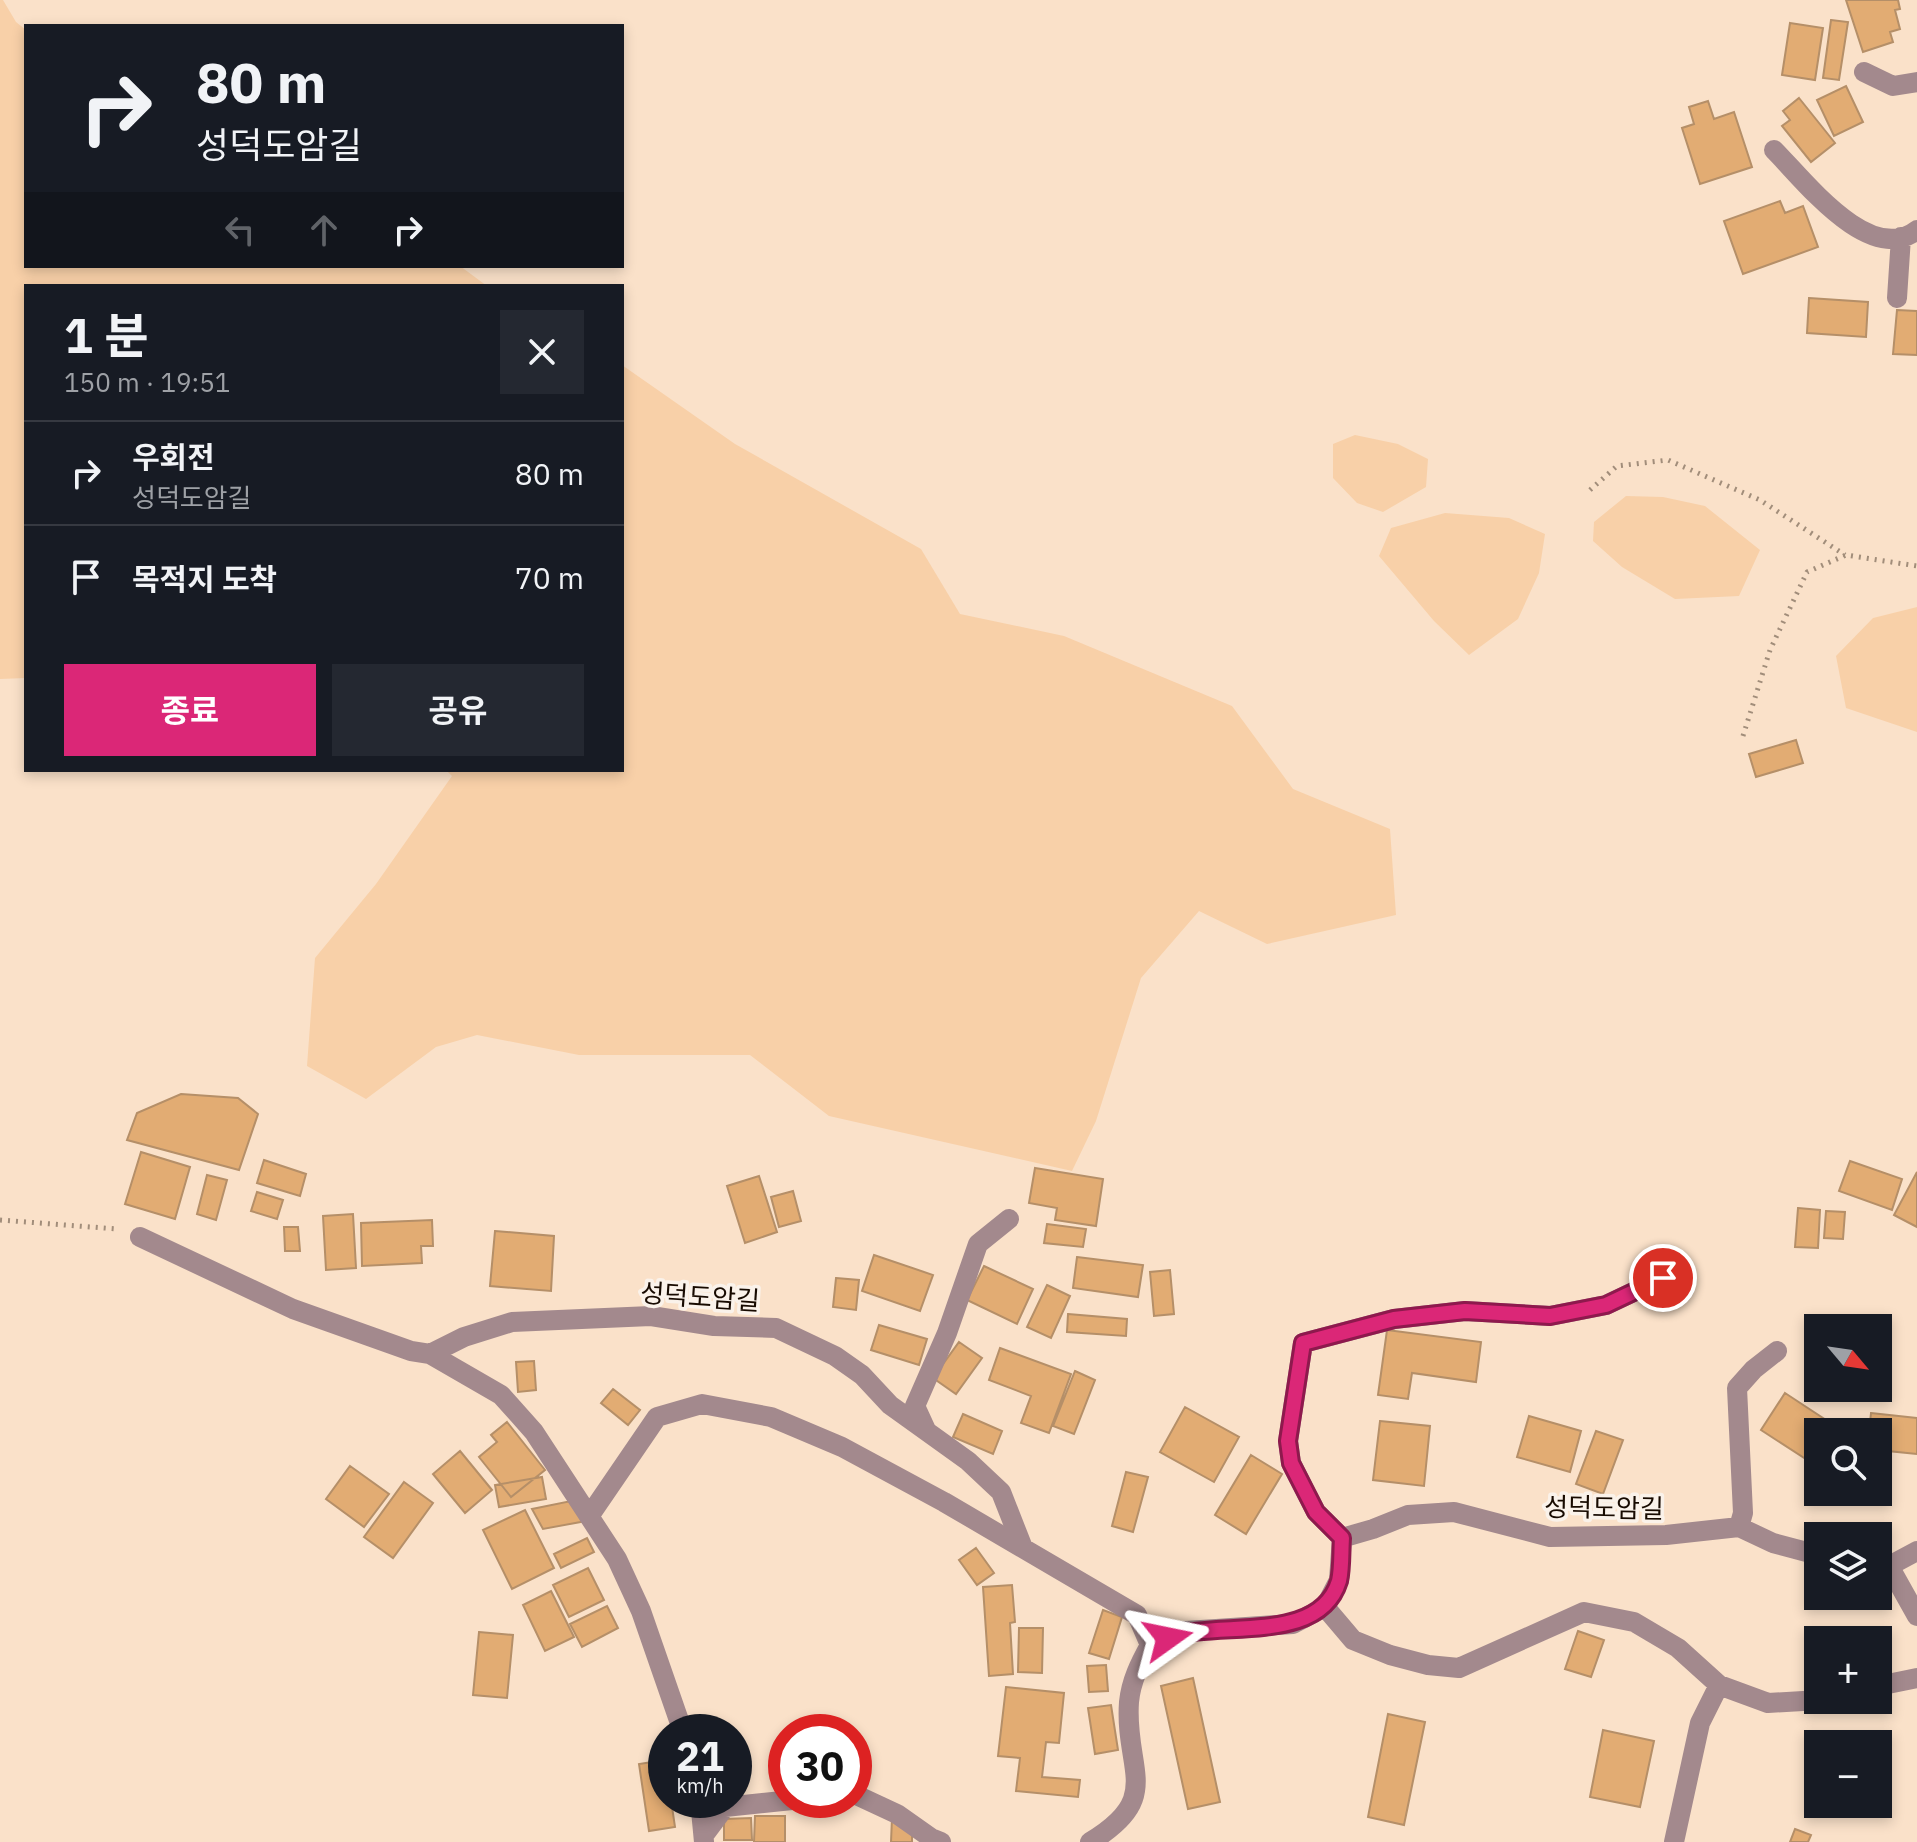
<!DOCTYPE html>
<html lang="ko">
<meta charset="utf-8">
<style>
:root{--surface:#171b24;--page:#242831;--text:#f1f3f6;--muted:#9ea1a6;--line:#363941;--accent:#db2777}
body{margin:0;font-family:"IBM Plex Sans","Noto Sans KR",sans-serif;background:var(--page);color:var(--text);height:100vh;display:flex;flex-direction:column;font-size:30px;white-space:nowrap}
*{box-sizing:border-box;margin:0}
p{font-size:26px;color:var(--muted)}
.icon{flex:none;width:44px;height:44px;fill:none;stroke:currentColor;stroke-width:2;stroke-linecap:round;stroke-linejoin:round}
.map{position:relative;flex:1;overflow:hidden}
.drawer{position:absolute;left:24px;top:284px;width:600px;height:488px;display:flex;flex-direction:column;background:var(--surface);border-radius:0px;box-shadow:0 4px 12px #0003}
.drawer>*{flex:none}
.guide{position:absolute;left:24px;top:24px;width:600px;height:244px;border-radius:0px;box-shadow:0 4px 12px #0003;background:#171b24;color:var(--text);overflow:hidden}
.needle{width:52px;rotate:119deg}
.tools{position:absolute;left:1804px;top:1314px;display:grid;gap:16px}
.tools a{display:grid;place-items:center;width:88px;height:88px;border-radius:0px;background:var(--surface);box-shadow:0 4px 12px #0003;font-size:40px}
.speed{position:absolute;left:648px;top:1714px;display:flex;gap:16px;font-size:40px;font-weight:700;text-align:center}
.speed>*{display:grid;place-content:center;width:104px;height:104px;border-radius:50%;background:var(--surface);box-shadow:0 4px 12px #0003;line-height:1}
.speed small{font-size:20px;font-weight:400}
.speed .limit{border:12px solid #d22;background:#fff;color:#111}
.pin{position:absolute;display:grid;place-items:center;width:68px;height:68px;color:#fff;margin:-34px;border:4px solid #fff;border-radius:50%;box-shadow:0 2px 8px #0007}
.me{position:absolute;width:88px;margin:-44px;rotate:78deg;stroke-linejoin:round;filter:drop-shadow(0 0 6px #0008)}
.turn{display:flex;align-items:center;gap:28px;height:168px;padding:0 40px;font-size:36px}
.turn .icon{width:104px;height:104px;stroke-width:2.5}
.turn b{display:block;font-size:56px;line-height:68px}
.lanes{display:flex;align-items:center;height:76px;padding:0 40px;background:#0003;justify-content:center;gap:40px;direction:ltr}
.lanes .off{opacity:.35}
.round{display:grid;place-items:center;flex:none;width:84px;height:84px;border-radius:0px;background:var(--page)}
.overview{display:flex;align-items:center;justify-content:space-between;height:136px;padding:0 40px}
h1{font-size:48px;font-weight:700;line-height:60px}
.primary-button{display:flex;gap:16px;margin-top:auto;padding:16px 40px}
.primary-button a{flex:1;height:92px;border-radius:0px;background:var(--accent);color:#fff;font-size:32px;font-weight:700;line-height:92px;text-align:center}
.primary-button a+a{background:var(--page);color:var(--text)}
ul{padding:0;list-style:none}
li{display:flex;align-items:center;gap:24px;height:104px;padding:0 40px;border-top:2px solid var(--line)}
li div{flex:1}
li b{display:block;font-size:30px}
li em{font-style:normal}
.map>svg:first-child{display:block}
.green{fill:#f8d0a8}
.building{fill:#e2ac73;stroke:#b58f68;stroke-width:2}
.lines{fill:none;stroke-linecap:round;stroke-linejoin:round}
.path{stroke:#a18d7a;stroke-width:5;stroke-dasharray:2 6;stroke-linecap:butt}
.minor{stroke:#a3898d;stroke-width:20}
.route-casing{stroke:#8e194d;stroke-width:20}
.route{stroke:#db2777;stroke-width:14}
.labels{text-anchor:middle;stroke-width:7;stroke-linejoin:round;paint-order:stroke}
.street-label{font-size:26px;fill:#170a00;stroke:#faf2ea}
</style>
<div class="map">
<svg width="1917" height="1842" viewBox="0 0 1917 1842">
<rect width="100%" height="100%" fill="#fae1c9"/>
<!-- green -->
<path class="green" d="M0,0h3l13,22 10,8v236h434l27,20h-461v392l-26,1z
M622,365l113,79 186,105 39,65 104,22 168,70 61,83 97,40 6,86 -129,29 -68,-33 -58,67 -45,143 -24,50 -243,-55 -79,-61h-171l-102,-20 -41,12 -70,52 -59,-33 8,-108 61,-74 76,-108 -6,-6h176z
M1355,435l43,9 30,15 -2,28 -43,25 -26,-9 -24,-25v-34z
M1626,496l37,1 42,9 55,44 -21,46 -64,3 -53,-32 -29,-26 1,-19z
M1445,513l64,5 36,16 -6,39 -21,46 -49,36 -35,-34 -55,-65 12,-28z
M1917,607v125l-71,-24 -10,-52 37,-38z"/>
<!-- building -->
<path class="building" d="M1846,0h52l2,9 -5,1 5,19 -10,3 3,10 -30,10z
M1831,20l17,2 -9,58 -16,-2z
M1790,23l33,5 -8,52 -33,-5z
M1846,86l17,36 -29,14 -17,-36z
M1799,98l36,45 -24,19 -29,-36 8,-6 -7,-9z
M1708,101l6,18 20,-7 18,55 -52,17 -18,-56 12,-4 -5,-17z
M1780,201l5,12 18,-7 15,41 -75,27 -19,-53z
M1809,298l59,4 -2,35 -59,-4z
M1897,310l20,1v44l-24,-1z
M1796,740l7,23 -47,14 -7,-23z
M181,1094l57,4 20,16 -19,56 -112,-30 10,-27z
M141,1152l49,15 -15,52 -50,-15z
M264,1160l42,14 -6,22 -43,-13z
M1850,1161l52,18 -10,31 -53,-19z
M1035,1168l68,11 -7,47 -41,-6 2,-12 -28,-5z
M1917,1172v55l-23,-12z
M207,1175l20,5 -11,40 -19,-6z
M759,1176l18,56 -32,11 -18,-57z
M793,1191l8,30 -22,6 -8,-30z
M257,1192l26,8 -6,19 -26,-8z
M1798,1208l22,2 -2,38 -23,-1z
M1826,1211l19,1 -2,27 -19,-1z
M353,1214l3,54 -30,2 -3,-54z
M432,1220l1,26h-12l1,17 -60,3 -1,-43z
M1047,1224l39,5 -3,18 -39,-4z
M284,1227h14l2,24h-15z
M495,1231l59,5 -3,55 -61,-5z
M874,1255l59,20 -13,36 -58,-20z
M1077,1257l66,8 -5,32 -65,-9z
M984,1266l49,23 -16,35 -50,-24z
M1170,1270l4,44 -20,2 -4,-44z
M836,1278l23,2 -3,30 -23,-3z
M1047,1285l23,11 -19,42 -24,-11z
M1068,1314l59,5 -1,17 -59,-4z
M879,1325l48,14 -8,26 -48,-15z
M1387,1330l94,12 -5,40 -64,-9 -4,26 -30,-4z
M959,1342l23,16 -26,36 -23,-16z
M1000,1348l71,26 -22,59 -28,-10 10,-27 -42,-16z
M534,1361l2,29 -18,2 -2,-30z
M1075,1371l20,9 -21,54 -21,-8z
M613,1389l27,21 -12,15 -27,-22z
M1785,1393l41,27 -3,4 12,8h-17v35l-57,-37z
M1185,1407l54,30 -25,45 -54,-30z
M1871,1413l46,5v36l-39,-4v-18h-9z
M963,1414l39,17 -9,23 -40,-17z
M1529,1416l52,15 -11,41 -53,-15z
M1380,1421l50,5 -6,60 -51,-6z
M507,1422l38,48 -34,27 -32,-40 18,-15 -6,-7z
M1596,1431l27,9 -20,54 -27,-10z
M460,1451l32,39 -27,23 -32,-39z
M1251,1455l31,19 -36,60 -31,-19z
M350,1466l39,28 -25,33 -38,-28z
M1126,1472l22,5 -15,55 -21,-6z
M542,1477l4,22 -47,8 -4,-22z
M404,1482l29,21 -40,55 -29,-21z
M1855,1492h19l-1,7 -19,-3z
M571,1501l15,20 -43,8 -11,-20z
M525,1510l29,58 -42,21 -29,-59z
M587,1538l7,14 -33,16 -7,-14z
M976,1548l18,25 -17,12 -18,-25z
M588,1568l16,32 -35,17 -16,-32z
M1012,1585l3,37 -5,1 3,51 -24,2 -6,-89z
M551,1591l23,46 -29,14 -22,-46z
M607,1606l11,22 -36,19 -12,-23z
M1103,1610l19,7 -13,42 -20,-6z
M1019,1628h24l-1,45 -24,-1z
M1578,1631l26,9 -13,37 -26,-8z
M479,1632l34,3 -6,63 -34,-3z
M1106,1665l2,26 -19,1 -2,-26z
M1193,1678l27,124 -32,7 -27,-123z
M1006,1687l58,6 -5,50 -13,-1 -4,35 38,3 -2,17 -62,-6 4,-33 -22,-2z
M1111,1705l7,45 -23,4 -7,-46z
M1388,1714l37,8 -21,103 -36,-8z
M1603,1730l51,11 -14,66 -50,-10z
M665,1760l1,40h5l4,27 -26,4 -10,-67z
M755,1816h30v26h-31z
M751,1818l1,22h-28v-21z
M892,1818l20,16v8h-21z
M1795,1829l16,6 -3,7h-18z"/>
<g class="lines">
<!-- path -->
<path class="path" d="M1590,490l27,-24 51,-6 92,40 85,55
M1743,736l27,-86 37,-78 39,-17 71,11
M0,1220l117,9"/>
<!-- minor -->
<path class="minor" d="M1864,72l29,14 24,-4
M1774,150c30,30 96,117 143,80
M1897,298l4,-61
M140,1237l153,72 118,42 19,3 71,41 33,37 83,127 24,52 42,121
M430,1354l34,-17 48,-15 139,-6 63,10 62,2 59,28 27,19 28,30 78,56 33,31 22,56
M926,1430l-11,-24 32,-73 31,-89 31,-25
M590,1515l67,-98 45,-13 69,13 71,30 102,55 193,113 13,30
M1739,1527l4,-14 -6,-125 17,-19 23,-18
M1342,1538l-26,-26 -25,-49 -3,-22 15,-98 91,-24 71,-8 85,5 56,-11 57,-27
M1878,1565l11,1 28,-15
M1889,1566l28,50
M1325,1607l14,-27 3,-42 31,-9 35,-14 46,-3 96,25 116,-2 73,-8 34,16 45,12
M1878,1686l39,-8
M854,1794l43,20 34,24 10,4
M700,1800l4,42
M704,1835l21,-28 67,-7
M1090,1842c75,-45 34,-72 39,-140 2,-21 11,-39 21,-57l36,-14 107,-7 32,-17 28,33 37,15 38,10 31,3 125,-56 50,10 44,26 41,37 49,18 52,-3
M1674,1842l26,-119 19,-38"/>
</g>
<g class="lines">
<!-- route casing -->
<g class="route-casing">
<path id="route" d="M1168,1638c50,-19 151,8 171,-57 3,-13 2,-30 3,-43l-26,-26 -25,-49 -3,-22 15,-98 91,-24 71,-8 85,5 56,-11 57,-27"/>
</g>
<!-- route -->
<use href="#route" class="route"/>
</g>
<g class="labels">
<!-- street labels -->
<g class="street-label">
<text transform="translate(700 1297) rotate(4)" y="9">성덕도암길</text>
<text transform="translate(1604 1508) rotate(1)" y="9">성덕도암길</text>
</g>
</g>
</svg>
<div class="tools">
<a><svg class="needle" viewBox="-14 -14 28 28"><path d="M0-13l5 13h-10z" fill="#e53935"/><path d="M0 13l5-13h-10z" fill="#9ea1a6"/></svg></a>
<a><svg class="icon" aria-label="search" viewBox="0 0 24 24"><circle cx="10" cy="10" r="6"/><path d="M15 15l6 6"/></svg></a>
<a><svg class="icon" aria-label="layers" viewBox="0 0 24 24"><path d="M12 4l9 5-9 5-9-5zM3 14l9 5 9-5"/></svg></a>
<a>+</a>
<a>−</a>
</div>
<div class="speed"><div>21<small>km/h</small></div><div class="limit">30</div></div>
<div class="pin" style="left:1663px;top:1278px;background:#d93025"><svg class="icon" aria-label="arrive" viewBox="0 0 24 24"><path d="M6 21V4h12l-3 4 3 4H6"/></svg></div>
<svg class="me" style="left:1168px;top:1638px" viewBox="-20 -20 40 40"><path d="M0-17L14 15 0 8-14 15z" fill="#db2777" stroke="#fff" stroke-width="4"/></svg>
<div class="guide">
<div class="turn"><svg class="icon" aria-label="right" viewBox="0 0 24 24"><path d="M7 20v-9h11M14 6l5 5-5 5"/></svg><div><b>80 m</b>성덕도암길</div></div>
<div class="lanes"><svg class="icon off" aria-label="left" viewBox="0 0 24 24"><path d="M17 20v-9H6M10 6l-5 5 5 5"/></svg><svg class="icon off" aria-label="ahead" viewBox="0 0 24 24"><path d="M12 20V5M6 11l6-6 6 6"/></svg><svg class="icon" aria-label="right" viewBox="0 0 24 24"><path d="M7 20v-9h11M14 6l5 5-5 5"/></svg></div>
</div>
<section class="drawer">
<div class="overview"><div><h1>1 분</h1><p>150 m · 19:51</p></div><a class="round"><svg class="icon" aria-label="close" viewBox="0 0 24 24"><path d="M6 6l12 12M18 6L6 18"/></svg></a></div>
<ul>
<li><svg class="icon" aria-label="right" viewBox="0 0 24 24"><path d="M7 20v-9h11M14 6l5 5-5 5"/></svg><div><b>우회전</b><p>성덕도암길</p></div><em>80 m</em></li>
<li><svg class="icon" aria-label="arrive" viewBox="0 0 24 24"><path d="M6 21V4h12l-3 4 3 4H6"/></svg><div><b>목적지 도착</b></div><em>70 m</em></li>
</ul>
<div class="primary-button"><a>종료</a><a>공유</a></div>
</section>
</div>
